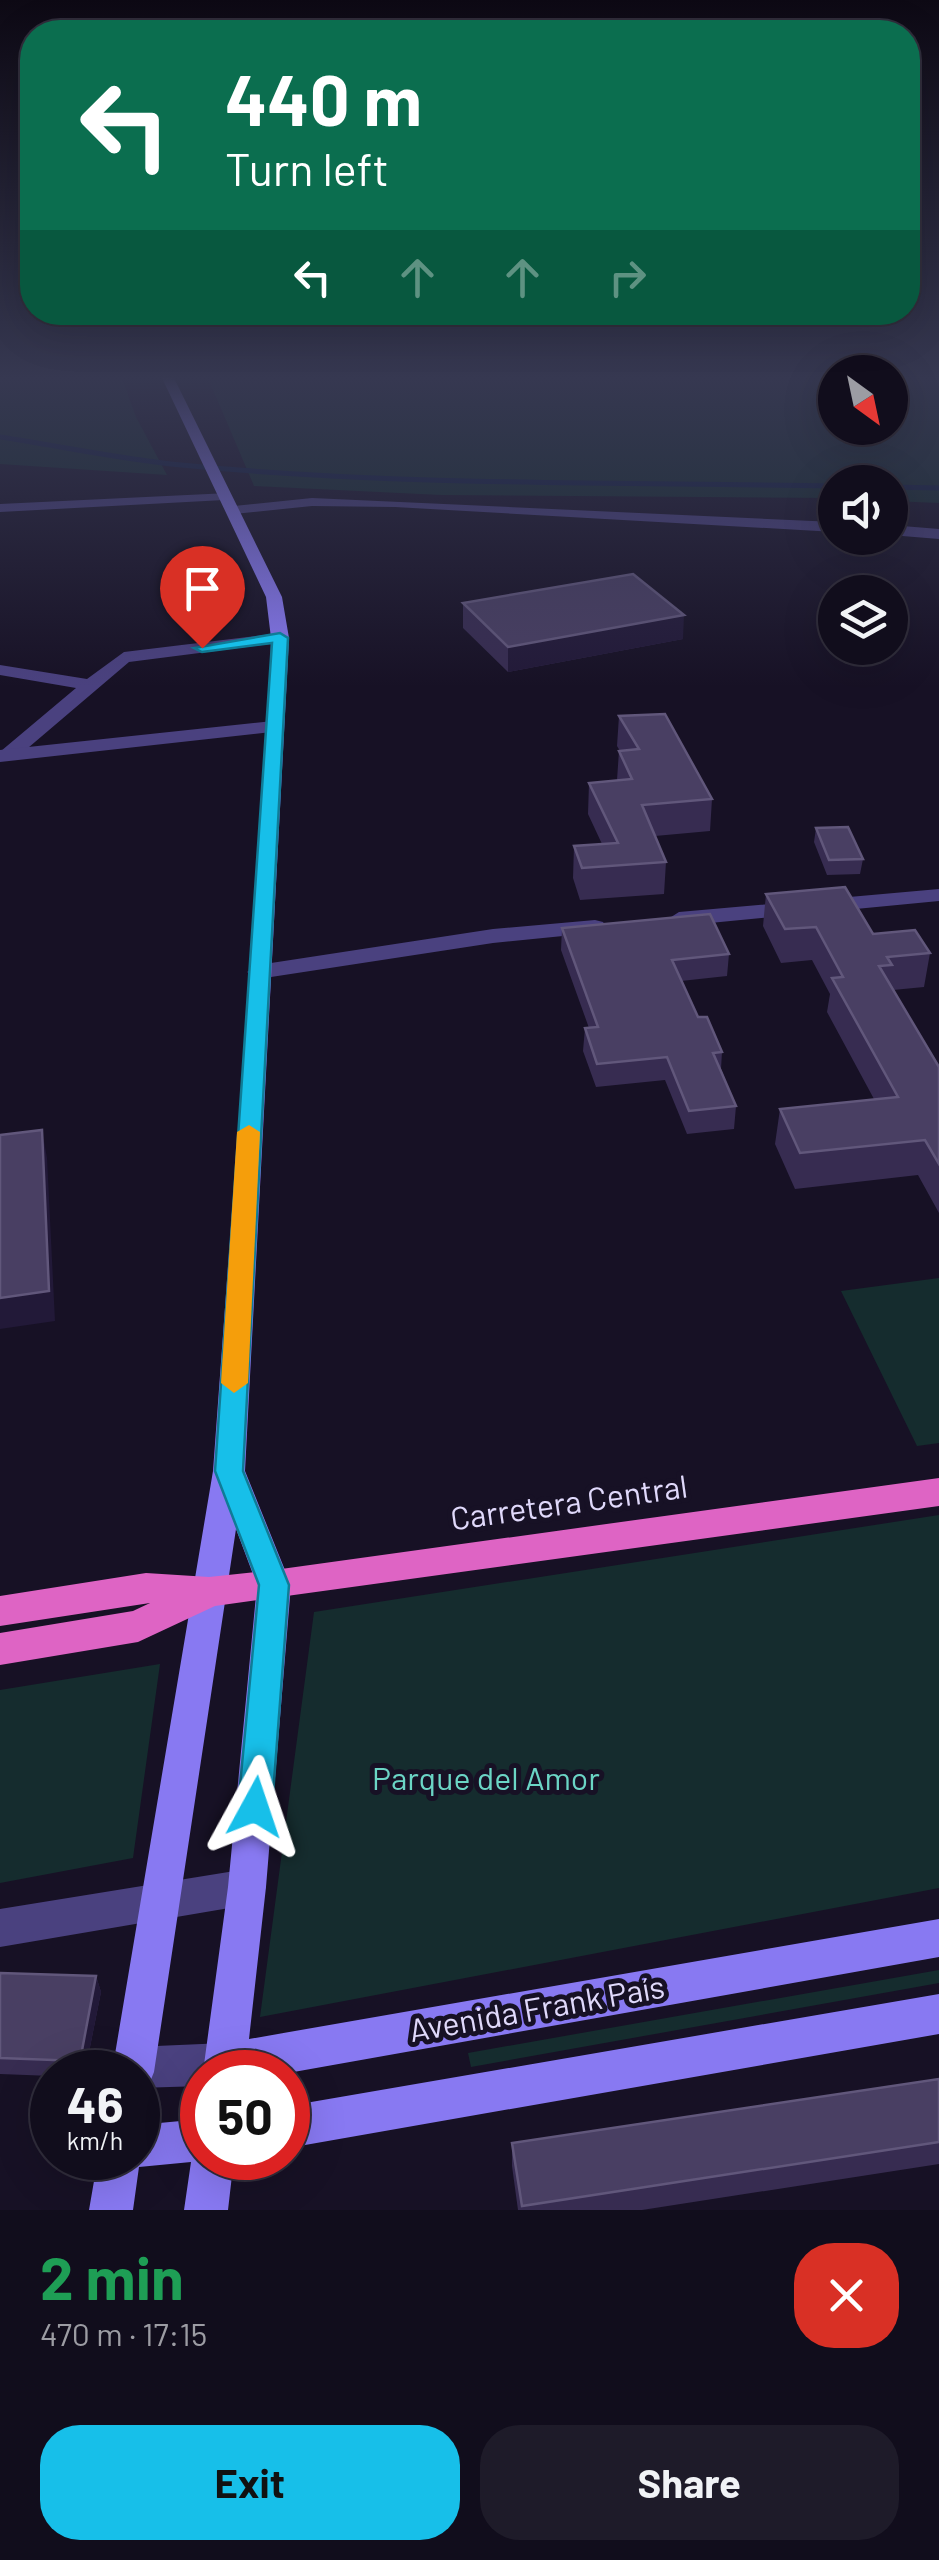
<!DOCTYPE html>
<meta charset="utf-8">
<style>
:root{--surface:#110d1c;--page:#1e1b29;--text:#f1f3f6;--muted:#9c9ca3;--line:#302d3b;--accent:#17bfe9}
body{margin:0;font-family:Barlow,sans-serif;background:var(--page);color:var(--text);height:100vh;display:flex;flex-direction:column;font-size:38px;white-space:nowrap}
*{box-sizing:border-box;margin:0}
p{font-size:32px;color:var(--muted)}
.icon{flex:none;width:55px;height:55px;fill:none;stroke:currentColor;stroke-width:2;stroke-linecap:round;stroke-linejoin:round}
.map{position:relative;height:2210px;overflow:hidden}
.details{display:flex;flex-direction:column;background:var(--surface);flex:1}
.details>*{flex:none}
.top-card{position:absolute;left:20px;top:20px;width:900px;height:305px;border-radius:40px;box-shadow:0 10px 40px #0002,0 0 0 2px var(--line);background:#0b6e4f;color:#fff;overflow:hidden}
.needle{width:65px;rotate:147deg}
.buttons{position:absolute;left:818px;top:355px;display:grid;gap:20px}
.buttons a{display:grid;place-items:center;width:90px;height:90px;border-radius:50%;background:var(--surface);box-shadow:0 10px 40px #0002,0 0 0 2px var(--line);font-size:50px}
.speed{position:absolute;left:30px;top:2050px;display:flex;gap:20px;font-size:50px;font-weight:700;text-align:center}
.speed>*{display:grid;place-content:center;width:130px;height:130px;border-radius:50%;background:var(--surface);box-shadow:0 10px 40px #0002,0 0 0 2px var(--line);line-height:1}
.speed small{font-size:25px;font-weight:400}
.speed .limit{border:15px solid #d22;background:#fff;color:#111}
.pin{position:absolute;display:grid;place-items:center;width:85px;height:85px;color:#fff;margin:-102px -42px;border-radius:50% 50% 50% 0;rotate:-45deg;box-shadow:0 0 10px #0007}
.pin .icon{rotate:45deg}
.me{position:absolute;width:110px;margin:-55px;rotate:5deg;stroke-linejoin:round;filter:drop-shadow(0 0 8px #0008)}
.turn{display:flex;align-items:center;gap:35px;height:210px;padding:0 40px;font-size:45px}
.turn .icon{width:130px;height:130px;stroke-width:2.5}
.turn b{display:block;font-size:70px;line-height:85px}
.lanes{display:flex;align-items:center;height:95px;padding:0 40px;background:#0003;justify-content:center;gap:50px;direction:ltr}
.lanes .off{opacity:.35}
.round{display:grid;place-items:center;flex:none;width:105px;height:105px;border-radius:40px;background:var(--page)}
.head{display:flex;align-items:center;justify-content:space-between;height:170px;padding:0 40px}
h1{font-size:60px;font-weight:700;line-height:75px;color:#1e9e55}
.action{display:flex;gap:20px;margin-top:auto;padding:20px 40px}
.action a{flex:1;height:115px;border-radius:40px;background:var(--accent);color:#111;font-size:40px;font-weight:700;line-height:115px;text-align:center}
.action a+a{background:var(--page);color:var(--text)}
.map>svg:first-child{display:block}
.green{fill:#152c2e}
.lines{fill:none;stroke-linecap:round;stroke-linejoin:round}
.stream{stroke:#0f1c40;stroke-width:5}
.minor{fill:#4a417f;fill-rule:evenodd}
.tertiary{fill:#4a417f;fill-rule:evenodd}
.secondary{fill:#8879f2;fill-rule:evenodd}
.trunk{fill:#de64c4;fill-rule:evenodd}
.wall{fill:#372c51}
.shaded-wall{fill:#221938}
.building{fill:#493f63;stroke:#61577b;stroke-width:2.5}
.route{fill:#17bfe9;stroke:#0f7c97;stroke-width:2.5}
.slow{fill:#f59e0b}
.labels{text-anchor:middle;stroke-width:10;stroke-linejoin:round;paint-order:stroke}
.near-street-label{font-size:32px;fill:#e0d9fb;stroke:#171125}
.near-park-label{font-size:32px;fill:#6bd5c5;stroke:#171125}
</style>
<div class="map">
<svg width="939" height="2210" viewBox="0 0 939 2210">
<rect width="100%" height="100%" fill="#171125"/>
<!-- green -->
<path class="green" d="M0,378h122l14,39 31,58 -167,-11z
M208,378h627v50h55v-50h49v125l-49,-2v-19h-55v16l-394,-3 -187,-9z
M939,1278v165l-22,3 -76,-155z
M939,1515v373l-679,129 54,-405z
M160,1664l-27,194 -133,25v-193z
M939,1970v13l-468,84 -3,-14z"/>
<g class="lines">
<!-- stream -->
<path class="stream" d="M0,437c60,9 120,22 181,28 217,21 436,17 654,21
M890,487l49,1"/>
<!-- minor -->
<path class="minor" d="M229,493v6l-5,1 -224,12v-8z
M280,633l6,1v8l-157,20 -114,97 -15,-2 1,-6 75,-63 -76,-13v-10l87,14 37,-27z
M939,889v12l-260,25 -11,-7 11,-7z
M595,920l8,2 3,5 -3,5 -110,11 -235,36 -11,-7 11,-7 235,-36z
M247,1869l14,5 5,13 -5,13 -14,5 -247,42v-38z"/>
<!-- tertiary -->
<path class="tertiary" d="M312,498l523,24v10l-440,-25 -83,-1 -78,8 -7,-4 7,-4z
M890,525l49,4v10l-49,-4z
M273,721l9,6 -2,4 -280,31v-12z
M225,2043l15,6 6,15 -4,8h-40v14l-64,2v-16h-24l-2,-4 6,-15 15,-6z"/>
<!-- secondary -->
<path class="secondary" d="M162,378h12l108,219 7,41 -44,833 46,114 -25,302 -17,152 690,-120v38l-651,116 -85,-1 25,-185 29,-302 -21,-56 -82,543 -6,15 -10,4v-19h-26l101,-601 57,-777 1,-56 -5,-41z
M939,1994v40l-651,114v-42z
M202,2119v39h32l-6,52h-44l7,-48 -52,5 -6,43h-44l9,-52h40v-33z"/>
<!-- trunk -->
<path class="trunk" d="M939,1478v28l-724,100 -77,36 -138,23v-32l133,-22 17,-8 -150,23v-30l146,-23 63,4 65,-7z"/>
</g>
<!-- wall -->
<path class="wall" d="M463,603l220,36 -175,33 -45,-44z
M619,716l93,83 -2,32 -55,5 11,26 -2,32 -84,6 -7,-22 1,-32 28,-2 -14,-30 1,-31 28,-3 2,-29h1l-3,-5z
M816,828l47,31 -3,15 -33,1 -13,-33z
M766,894l164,59 -6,34 -31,3 46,77v146l-21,-38 -123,14 -20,-45 5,-35 94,-10 -47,-87 3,-18 -18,-34 -31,3 -18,-37z
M562,928l167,26 -2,22 -46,5 17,36 24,35 -1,17 15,37 -2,23 -47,5 -22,-54 -69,7 -13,-36 2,-23h4l-28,-78z
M0,1973l96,3 5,16 -16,80h-33v4l-52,-2z
M939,2079v85l-297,46h-124l-6,-44v-23z"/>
<!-- shaded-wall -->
<path class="shaded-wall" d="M684,615l-1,24 -175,33v-25z
M42,1130l5,28 8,163 -55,8v-31z
M96,1976l5,16 -16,80h-2l-3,-11z"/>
<!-- building -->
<path class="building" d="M633,574l51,41 -176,32 -45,-44z
M665,714l47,85 -70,6 24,57 -84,6 -8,-22 44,-3 -29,-60 43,-4 -13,-28 20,-2 -20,-33z
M848,827l15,32 -34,1 -13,-32z
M845,887l28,47 42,-4 15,23 -43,4 5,8 -13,1 60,101v97l-14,-24 -125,13 -20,-44 118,-12 -66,-119 11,-1 -27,-50 -31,2 -19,-35z
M710,914l19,40 -57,6 26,57h9l15,35 -9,1 23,53 -47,5 -22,-54 -70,7 -12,-36 13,-1 -36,-99z
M42,1130l7,161 -49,7v-163z
M0,1973l96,3 -16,85 -80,-3z
M939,2079v63l-417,64 -10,-63z"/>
<!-- sky -->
<linearGradient id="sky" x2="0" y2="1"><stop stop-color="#0d0914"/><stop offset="0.55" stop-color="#363851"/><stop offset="1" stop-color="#363851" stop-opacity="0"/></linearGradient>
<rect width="939" height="687" fill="url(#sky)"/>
<!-- route -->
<path class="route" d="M280,633l8,5 -45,833 46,114 -17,222 -5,11 -12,4 -12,-4 -5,-11 21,-222 -44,-114 57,-828 -70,9 -8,-4z"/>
<!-- slow -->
<path class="slow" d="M249,1125l11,7 -12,251 -14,10 -13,-10 16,-251z"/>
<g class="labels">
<!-- near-street labels -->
<g class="near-street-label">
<text transform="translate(569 1503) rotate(-8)" y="11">Carretera Central</text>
<text transform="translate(537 2009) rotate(-10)" y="11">Avenida Frank País</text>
</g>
<!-- near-park labels -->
<g class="near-park-label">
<text x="486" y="1790">Parque del Amor</text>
</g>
</g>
</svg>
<div class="buttons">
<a><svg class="needle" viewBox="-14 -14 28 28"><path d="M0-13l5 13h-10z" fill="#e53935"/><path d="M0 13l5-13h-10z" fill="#9c9ca3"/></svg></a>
<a><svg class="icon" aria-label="sound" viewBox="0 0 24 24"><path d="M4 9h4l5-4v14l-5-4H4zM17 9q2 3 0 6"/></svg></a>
<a><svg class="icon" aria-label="layers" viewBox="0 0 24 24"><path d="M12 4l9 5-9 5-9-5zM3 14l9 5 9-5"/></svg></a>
</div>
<div class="speed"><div>46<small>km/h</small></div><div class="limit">50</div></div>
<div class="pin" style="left:202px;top:648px;background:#d93025"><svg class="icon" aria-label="arrive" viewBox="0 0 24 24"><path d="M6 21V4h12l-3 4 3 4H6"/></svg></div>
<svg class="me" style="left:255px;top:1807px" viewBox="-20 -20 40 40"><path d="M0-17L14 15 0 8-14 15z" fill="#17bfe9" stroke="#fff" stroke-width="4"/></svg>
<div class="top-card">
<div class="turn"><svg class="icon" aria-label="left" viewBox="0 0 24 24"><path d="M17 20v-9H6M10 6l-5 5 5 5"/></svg><div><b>440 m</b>Turn left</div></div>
<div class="lanes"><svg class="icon" aria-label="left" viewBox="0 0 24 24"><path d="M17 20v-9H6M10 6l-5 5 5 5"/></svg><svg class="icon off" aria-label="ahead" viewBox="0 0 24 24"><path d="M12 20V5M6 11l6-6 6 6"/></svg><svg class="icon off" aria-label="ahead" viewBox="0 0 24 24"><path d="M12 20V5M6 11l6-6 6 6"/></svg><svg class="icon off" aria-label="right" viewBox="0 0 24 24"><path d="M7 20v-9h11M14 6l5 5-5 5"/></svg></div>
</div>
</div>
<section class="details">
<div class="head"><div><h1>2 min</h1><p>470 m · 17:15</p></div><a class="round" style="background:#d93025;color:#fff"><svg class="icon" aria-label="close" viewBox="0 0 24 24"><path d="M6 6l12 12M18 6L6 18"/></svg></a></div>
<div class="action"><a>Exit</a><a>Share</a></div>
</section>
